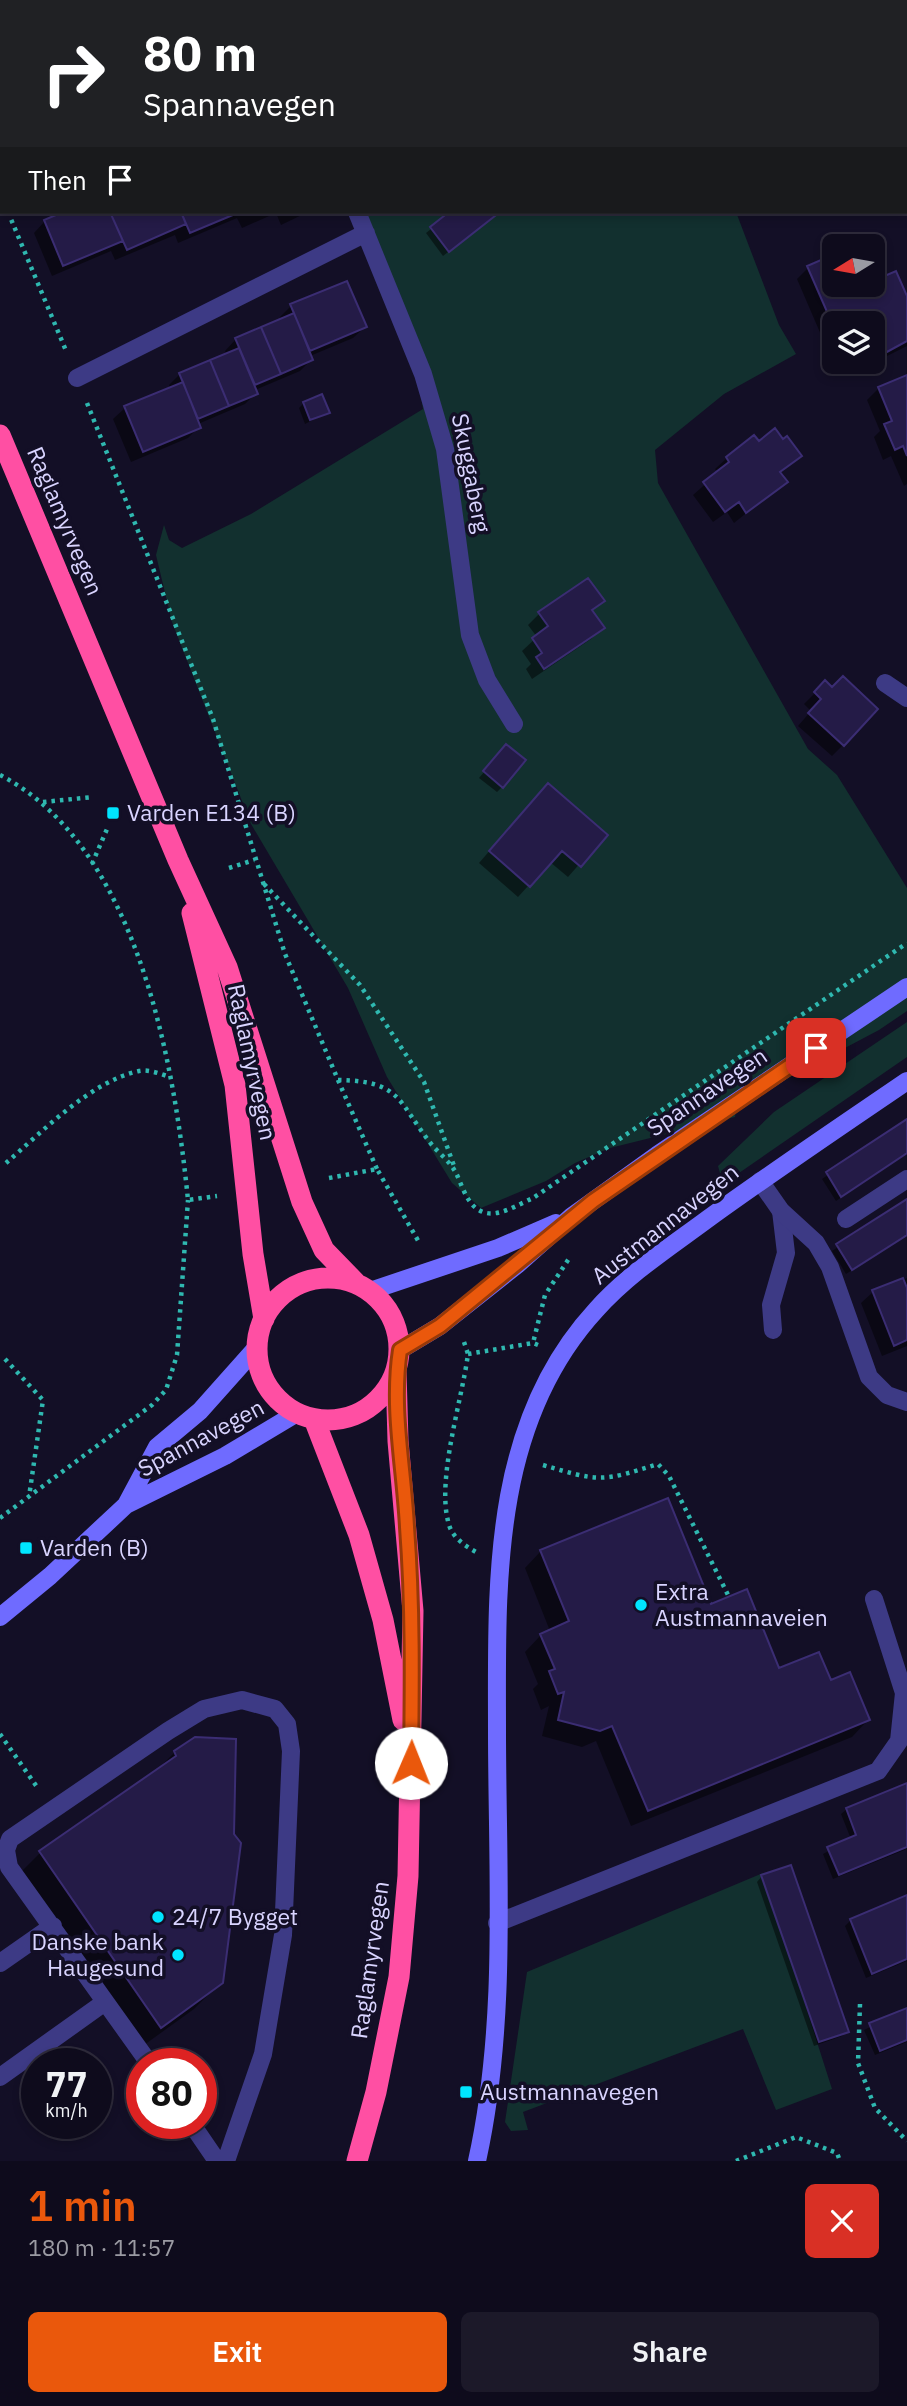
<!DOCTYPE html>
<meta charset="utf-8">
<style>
:root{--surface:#0e0b1c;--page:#1c1929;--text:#f1f3f6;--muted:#9b9ba3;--line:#2e2b3b;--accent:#ea580c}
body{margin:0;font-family:"IBM Plex Sans",sans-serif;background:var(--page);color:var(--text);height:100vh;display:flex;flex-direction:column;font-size:26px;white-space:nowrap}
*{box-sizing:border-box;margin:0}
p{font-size:23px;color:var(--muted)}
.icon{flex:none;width:38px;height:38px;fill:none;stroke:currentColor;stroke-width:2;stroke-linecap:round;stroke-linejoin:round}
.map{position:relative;height:2161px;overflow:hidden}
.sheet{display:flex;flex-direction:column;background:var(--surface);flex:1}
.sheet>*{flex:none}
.hud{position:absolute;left:0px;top:0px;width:908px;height:214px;box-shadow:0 4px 10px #0003,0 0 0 2px var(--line);background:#202124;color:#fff;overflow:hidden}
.needle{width:46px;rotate:259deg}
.tools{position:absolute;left:822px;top:234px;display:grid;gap:14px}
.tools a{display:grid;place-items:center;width:63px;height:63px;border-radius:10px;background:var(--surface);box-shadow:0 4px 10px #0003,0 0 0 2px var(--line);font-size:35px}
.speed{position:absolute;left:21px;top:2048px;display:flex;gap:14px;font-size:35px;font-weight:700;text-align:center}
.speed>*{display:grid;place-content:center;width:91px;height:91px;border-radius:50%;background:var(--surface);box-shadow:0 4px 10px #0003,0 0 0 2px var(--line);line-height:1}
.speed small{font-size:18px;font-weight:400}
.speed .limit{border:10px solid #d22;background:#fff;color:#111}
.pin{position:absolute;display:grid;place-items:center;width:60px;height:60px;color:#fff;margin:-30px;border-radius:14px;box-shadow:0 4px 10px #0006}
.me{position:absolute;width:77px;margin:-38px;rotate:1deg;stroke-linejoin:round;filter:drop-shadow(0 0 5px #0008)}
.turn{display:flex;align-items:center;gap:24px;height:147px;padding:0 28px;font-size:32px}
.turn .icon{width:91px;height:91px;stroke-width:2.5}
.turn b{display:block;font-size:49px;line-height:60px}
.then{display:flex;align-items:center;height:66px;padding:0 28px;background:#0003;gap:14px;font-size:26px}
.round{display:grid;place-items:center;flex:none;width:74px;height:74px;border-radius:10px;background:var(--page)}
.overview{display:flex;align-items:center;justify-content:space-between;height:119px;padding:0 28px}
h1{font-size:42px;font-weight:600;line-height:52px;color:var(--accent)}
.button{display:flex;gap:14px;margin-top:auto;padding:14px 28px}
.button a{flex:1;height:80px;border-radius:10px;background:var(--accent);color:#fff;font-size:28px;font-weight:600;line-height:80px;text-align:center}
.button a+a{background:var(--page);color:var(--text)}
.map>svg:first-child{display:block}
.green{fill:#12302f}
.shadow{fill:#0007}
.building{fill:#241b47;stroke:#3b2d73;stroke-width:2}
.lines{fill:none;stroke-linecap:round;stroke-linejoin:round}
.path{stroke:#2fb8b0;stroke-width:4.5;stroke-dasharray:3.5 5;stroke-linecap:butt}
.lane{stroke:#3d3a85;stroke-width:18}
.street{stroke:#3d3a85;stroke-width:18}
.secondary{stroke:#6f6bff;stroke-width:18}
.highway{stroke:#ff4fa3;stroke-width:21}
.route-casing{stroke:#983908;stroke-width:18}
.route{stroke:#ea580c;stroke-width:12}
.poi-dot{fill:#00e5ff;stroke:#130f26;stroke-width:2.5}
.labels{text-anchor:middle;stroke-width:7;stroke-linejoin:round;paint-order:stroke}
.street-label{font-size:23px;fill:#d9d4ff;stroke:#130f26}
.poi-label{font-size:23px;fill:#d9d4ff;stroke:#130f26;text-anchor:start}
</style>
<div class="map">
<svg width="907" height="2161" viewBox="0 0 907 2161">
<rect width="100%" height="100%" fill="#130f26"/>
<!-- green -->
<path class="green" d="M357,212h379l43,113 17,29 -72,40 -69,56 3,33 150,266 29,26 70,113v123l-28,19 -142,75 -2,12 -125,31 -35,15 -29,18 -65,27 -29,-25 -65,-106 -39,-89 -97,-164 -79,-202 -16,-67 8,-30 5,15 13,8 69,-34 172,-105 -10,-64z
M907,1022v35l-184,127 -5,-18 56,-54z
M763,1873l69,216 -56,21 -33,-81 -220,83 5,18 -17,1 -6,-9 22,-150z"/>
<!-- shadow -->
<path class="shadow" d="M22,0h112l-114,2z
M274,0h60l1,2h-60z
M2,19v58l-2,1v-58z
M68,212h240l-27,13 -5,-12 -34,15 -5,-10 -59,25 -3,-8 -60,25 -4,-9 -59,25 -18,-43 11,-12z
M452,212h47l-56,44 -17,-23z
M808,268l27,17 72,15v46l-34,17v-39h-38v38h4l-5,3 -37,-86z
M291,306l74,21 -12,11 -43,18 1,4 -11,11 -45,19 1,3 -11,11 -47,20 1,3 -11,11 -57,24 -18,-43 12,-11 45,-19 -1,-4 11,-11 46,-19 -1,-4 11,-12 45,-19 -1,-3z
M907,377v107l-3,2 -13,-30 -8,4 -9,-23 6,-6 -13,-31 12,-12z
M304,403l24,9 -23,12 -6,-16z
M783,441l16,15 -19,17 5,9 -51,41 -7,-11 -14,10 -20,-27 25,-22 -3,-4 12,-11z
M603,601l-12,11 11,16 -11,11 -59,40 -6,-10 5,-5 -9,-13 15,-14 -9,-12 11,-11z
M825,683l7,6 11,56 -11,11 -34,-30 13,-15 -7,-7z
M501,752l1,35 -5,5 -18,-14z
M537,796l68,39 -37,42 -18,-15 -32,35 -39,-34z
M907,1121v32l-71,48 -14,-22z
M907,1201v34l-61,39 -14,-23z
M907,1278v68l-25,10 -21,-53 12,-11z
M541,1551l169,55 68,65 52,11 38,38 -16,17 -221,89 -35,-85 -14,6 -40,-11 7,-30 -8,4 -8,-21 5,-5 -13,-32 16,-17 9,-4 -25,-63z
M195,1739l26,243 -27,27 -61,44 -119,-174 27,-27 112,-78 22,-22z
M907,1784v65l-74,30 -10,-25 28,-15 -10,-25 6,-5z
M762,1876l85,155 -5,5 -28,10 -57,-164z
M907,1897v64l-41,17 -21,-52 6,-6z
M907,2009v33l-32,13 -11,-25z"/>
<!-- building -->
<path class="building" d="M63,212h47l13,29 -60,25 -19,-46z
M110,212h71l5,12 -59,26z
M181,212h59l-50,21z
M449,212h51l-51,40 -19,-25z
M835,254v31h38v-4l23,-10 11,25v45l-22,12 -6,-13 -6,2v-18h-38v6l-28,-64z
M347,281l20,46 -57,24 -20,-47z
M294,313l19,47 -32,14 -20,-47z
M261,327l20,47 -26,11 -20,-47z
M239,348l19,46 -29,12 -19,-46z
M210,360l19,46 -31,13 -19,-46z
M907,375v81l-4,-10 -8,4 -11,-26 8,-3 -14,-34z
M183,382l18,46 -58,24 -19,-46z
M322,394l8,19 -20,7 -7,-18z
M775,428l8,11 4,-3 15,20 -22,16 8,10 -42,31 -7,-11 -14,10 -22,-30 26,-20 -3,-5 28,-22 5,6z
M588,578l17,23 -13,9 13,18 -61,41 -8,-12 6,-4 -10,-15 16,-12 -10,-14z
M843,676l35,33 -34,37 -36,-33 13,-14 -7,-7 11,-12 7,7z
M506,744l20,16 -23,28 -20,-17z
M548,783l60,52 -27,32 -19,-16 -32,36 -41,-36z
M907,1119v34l-66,44 -15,-25z
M907,1199v36l-55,35 -16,-26z
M903,1278l4,10v52l-13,6 -22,-56z
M668,1498l43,106 36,-15 32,79 40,-16 12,28 19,-8 20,48 -222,91 -36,-85 -12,5 -42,-11 6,-28 -6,2 -9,-23 6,-2 -15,-35 29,-13 -29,-71z
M195,1737l41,2 -2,95 7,9 -18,140 -62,45 -122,-177 137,-95 -2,-5z
M907,1783v64l-68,28 -12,-28 29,-12 -10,-27z
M791,1865l58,167 -30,10 -58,-167z
M907,1895v64l-35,15 -22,-55z
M907,2008v32l-27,11 -11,-28z"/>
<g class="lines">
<!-- path -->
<path class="path" d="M0,194l2,4
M8,212l59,141
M87,403l126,316 72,235 53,126c64,1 59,21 94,65 8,9 19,18 24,28 7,14 11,33 27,39 15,6 36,-8 50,-14l374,-255
M0,775c137,71 174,286 188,425l29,-4
M43,802l50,-5
M92,864l15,-35
M229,868l25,-8
M264,884l96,101 64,97 30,84
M338,1080l39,89
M6,1163c36,-31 85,-82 133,-92 9,-2 22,3 31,6
M329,1178l48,-9 43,75
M464,1342l4,12c-6,46 -31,123 -20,167 3,16 16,24 28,31
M538,1345l-5,-2 12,-48 25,-38
M468,1354l65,-11
M5,1359l38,41 -14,97
M543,1465c57,17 58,17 115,-1l11,12 59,119
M0,1518l152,-113 14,-15 11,-35 11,-155
M0,1734l37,53
M860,2004l-2,59 17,45 32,33
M736,2161l60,-24 41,16 3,8"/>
<!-- lane -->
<path class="lane" d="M906,59l1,-1
M885,683l22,15
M846,1219l61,-40
M773,1330l-2,-25 15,-52 -5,-42
M497,1923l381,-152 21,-30 5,-48 -30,-94
M0,1963l53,-37
M149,2063l-140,-196 -3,-17 4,-11 158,-108 36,-22 38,-9 33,9 12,15 4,27 -8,184 -20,119 -37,107
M0,2077l105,-75
M191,2123l26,38"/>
<!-- street -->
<path class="street" d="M241,0l1,2
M854,0l1,2
M622,2l5,-2
M906,123l1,1
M357,212l66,162 22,75 25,186 17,45 27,44
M77,378l289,-145
M760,1181l21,30 35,32 14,24 39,110 18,18 20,7"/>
<!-- secondary -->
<path class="secondary" d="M370,1291l128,-43 58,-25
M400,1350l40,-24 77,-61 55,-49 85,-61 250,-168
M126,1505l31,-58 43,-36 57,-64
M0,1617l50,-41 76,-71 99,-49 72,-43
M477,2161c31,-140 20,-288 20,-430 0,-145 -7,-306 99,-421 32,-36 74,-63 113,-92 65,-47 132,-92 198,-137"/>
<!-- highway -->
<path class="highway" d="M0,435l178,425 49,107 75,235 22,48 32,33
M192,913l43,172 18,169 11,65
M257 1349a71 71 0 1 1 142 0a71 71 0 1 1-142 0Z
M314,1419l45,116 24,85 20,100
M357,2161l19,-69 23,-115 9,-101 5,-265 -15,-170 -2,-70"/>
</g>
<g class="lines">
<!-- route casing -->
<g class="route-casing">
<path id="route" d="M411,1763c1,-79 2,-157 -4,-236 -3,-59 -16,-118 -7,-177l40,-24 153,-125 223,-153"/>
</g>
<!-- route -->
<use href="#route" class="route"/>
</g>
<!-- markers -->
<g class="poi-dot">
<rect x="106" y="806" width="14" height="14" rx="3.5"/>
<rect x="19" y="1541" width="14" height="14" rx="3.5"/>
<circle cx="641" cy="1605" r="7"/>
<circle cx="158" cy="1917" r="7"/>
<circle cx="178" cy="1955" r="7"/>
<rect x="459" y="2085" width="14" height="14" rx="3.5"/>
</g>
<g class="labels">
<!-- street labels -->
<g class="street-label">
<text transform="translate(471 473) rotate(79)" y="8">Skuggaberg</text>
<text transform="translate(65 521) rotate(67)" y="8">Raglamyrvegen</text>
<text transform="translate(252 1062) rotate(78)" y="8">Raglamyrvegen</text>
<text transform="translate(707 1092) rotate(-34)" y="8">Spannavegen</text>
<text transform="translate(665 1224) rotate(-38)" y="8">Austmannavegen</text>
<text transform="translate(201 1438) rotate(-28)" y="8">Spannavegen</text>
<text transform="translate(370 1960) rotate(-82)" y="8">Raglamyrvegen</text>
</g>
<!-- poi labels -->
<g class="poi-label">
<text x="127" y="821">Varden E134 (B)</text>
<text x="40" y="1556">Varden (B)</text>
<text x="655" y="1600">Extra<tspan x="655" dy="26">Austmannaveien</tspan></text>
<text x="172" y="1925">24/7 Bygget</text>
<text x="164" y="1950" text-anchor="end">Danske bank<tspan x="164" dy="26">Haugesund</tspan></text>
<text x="480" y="2100">Austmannavegen</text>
</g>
</g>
</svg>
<div class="tools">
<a><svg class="needle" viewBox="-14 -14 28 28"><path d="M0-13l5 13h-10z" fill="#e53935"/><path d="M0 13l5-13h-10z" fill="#9b9ba3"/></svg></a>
<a><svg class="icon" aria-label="layers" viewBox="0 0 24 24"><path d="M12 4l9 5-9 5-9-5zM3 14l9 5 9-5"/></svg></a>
</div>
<div class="speed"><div>77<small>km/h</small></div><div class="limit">80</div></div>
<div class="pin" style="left:816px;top:1048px;background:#d93025"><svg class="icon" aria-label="arrive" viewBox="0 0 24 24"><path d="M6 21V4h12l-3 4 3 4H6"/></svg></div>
<svg class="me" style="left:411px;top:1763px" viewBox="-20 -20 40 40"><circle r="19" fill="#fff"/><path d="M0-13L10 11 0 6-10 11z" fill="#ea580c"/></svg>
<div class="hud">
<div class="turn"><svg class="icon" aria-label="right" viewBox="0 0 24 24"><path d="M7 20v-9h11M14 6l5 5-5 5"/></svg><div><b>80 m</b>Spannavegen</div></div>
<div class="then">Then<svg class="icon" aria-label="arrive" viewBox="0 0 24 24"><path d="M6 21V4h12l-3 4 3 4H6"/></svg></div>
</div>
</div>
<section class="sheet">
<div class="overview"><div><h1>1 min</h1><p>180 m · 11:57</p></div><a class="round" style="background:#d93025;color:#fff"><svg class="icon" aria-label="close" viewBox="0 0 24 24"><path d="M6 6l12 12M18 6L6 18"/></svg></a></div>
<div class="button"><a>Exit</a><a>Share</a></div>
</section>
